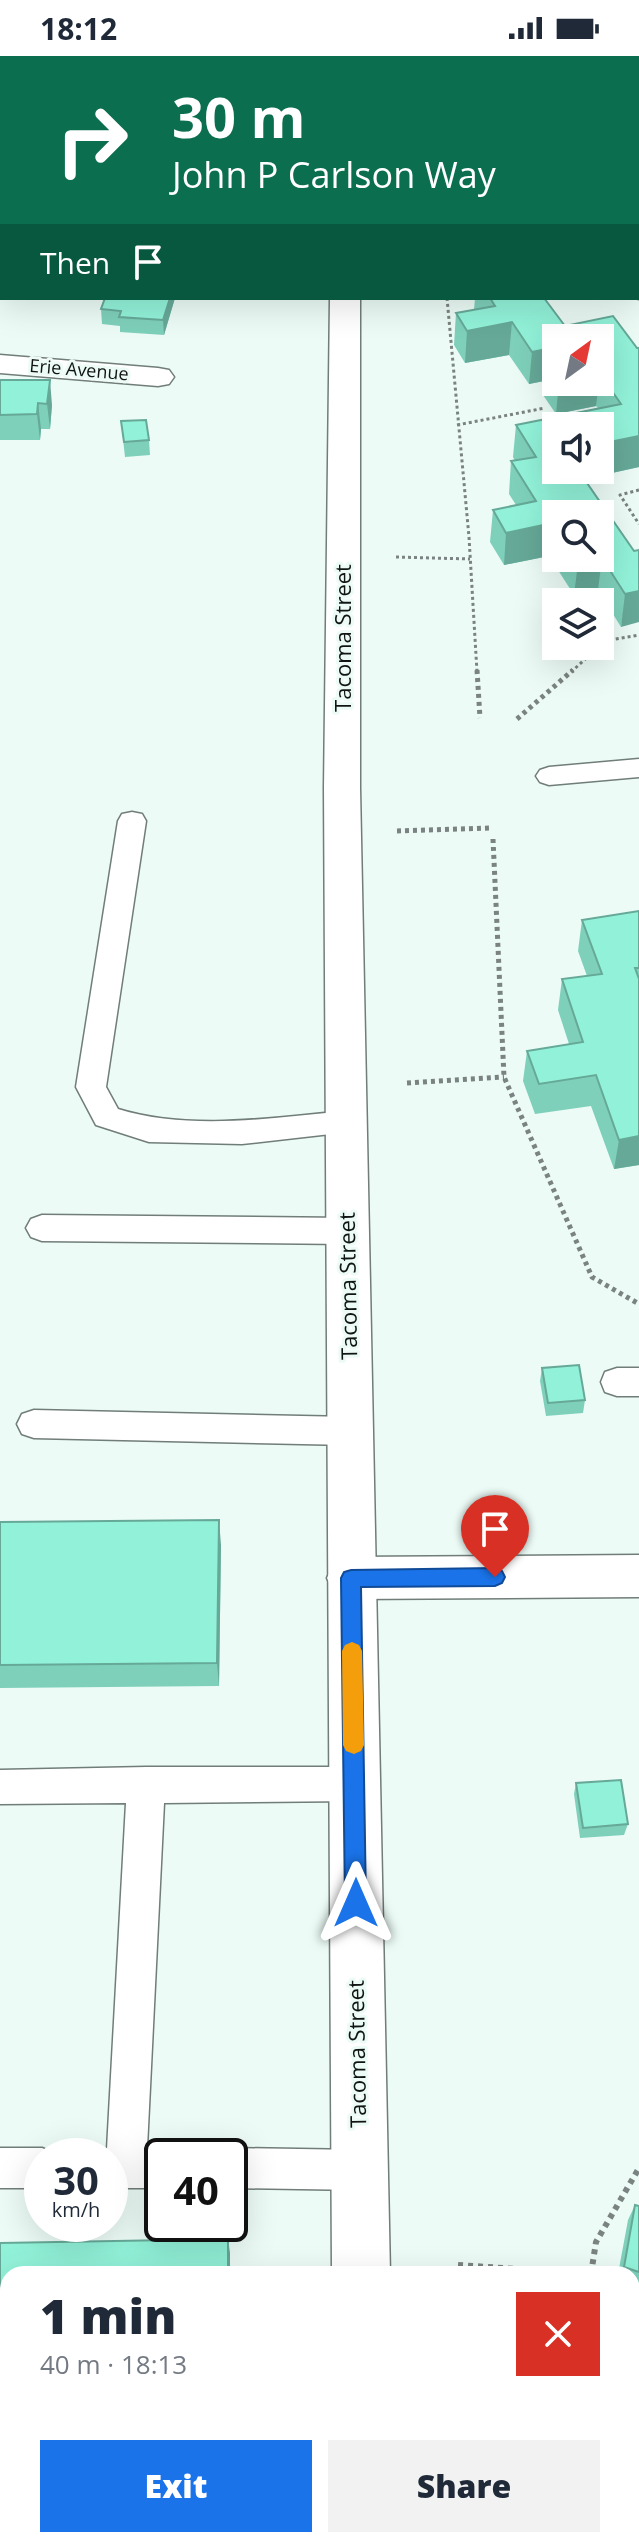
<!DOCTYPE html>
<meta charset="utf-8">
<style>
:root{--surface:#fff;--page:#f2f2f3;--text:#1f2937;--muted:#747a83;--accent:#1a73e8}
body{margin:0;font-family:"Open Sans",sans-serif;background:var(--page);color:var(--text);height:100vh;display:flex;flex-direction:column;font-size:30px;white-space:nowrap}
*{box-sizing:border-box;margin:0}
p{font-size:26px;color:var(--muted)}
.icon{flex:none;width:44px;height:44px;fill:none;stroke:currentColor;stroke-width:2;stroke-linecap:round;stroke-linejoin:round}
.map{position:relative;flex:1;overflow:hidden}
.sheet{position:absolute;left:0px;top:2210px;width:640px;height:282px;display:flex;flex-direction:column;background:var(--surface);border-radius:24px 24px 0 0;box-shadow:0 8px 32px #0002}
.sheet>*{flex:none}
.top-card{position:absolute;left:0px;top:0px;width:640px;height:244px;box-shadow:0 8px 32px #0002;background:#0b6e4f;color:#fff;overflow:hidden}
.needle{width:52px;rotate:33deg}
.controls{position:absolute;left:542px;top:268px;display:grid;gap:16px}
.controls a{display:grid;place-items:center;width:72px;height:72px;border-radius:0px;background:var(--surface);box-shadow:0 8px 32px #0002;font-size:40px}
.speed{position:absolute;left:24px;top:2082px;display:flex;gap:16px;font-size:40px;font-weight:700;text-align:center}
.speed>*{display:grid;place-content:center;width:104px;height:104px;border-radius:50%;background:var(--surface);box-shadow:0 8px 32px #0002;line-height:1}
.speed small{font-size:20px;font-weight:400}
.speed .limit{border:4px solid #111;border-radius:12px;background:#fff;color:#111}
.pin{position:absolute;display:grid;place-items:center;width:68px;height:68px;color:#fff;margin:-82px -34px;border-radius:50% 50% 50% 0;rotate:-45deg;box-shadow:0 0 8px #0007}
.pin .icon{rotate:45deg}
.me{position:absolute;width:88px;margin:-44px;rotate:0deg;stroke-linejoin:round;filter:drop-shadow(0 0 6px #0008)}
.turn{display:flex;align-items:center;gap:28px;height:168px;padding:0 40px;font-size:36px}
.turn .icon{width:104px;height:104px;stroke-width:2.5}
.turn b{display:block;font-size:56px;line-height:68px}
.then{display:flex;align-items:center;height:76px;padding:0 40px;background:#0003;gap:16px;font-size:30px}
.round{display:grid;place-items:center;flex:none;width:84px;height:84px;border-radius:0px;background:var(--page)}
.overview{display:flex;align-items:center;justify-content:space-between;height:136px;padding:0 40px}
h1{font-size:48px;font-weight:800;line-height:60px}
.button{display:flex;gap:16px;margin-top:auto;padding:16px 40px}
.button a{flex:1;height:92px;border-radius:0px;background:var(--accent);color:#fff;font-size:32px;font-weight:800;line-height:92px;text-align:center}
.button a+a{background:var(--page);color:var(--text)}
.status{display:flex;justify-content:space-between;align-items:center;height:56px;padding:0 40px;background:var(--surface);direction:ltr}
.status svg{height:22px;fill:currentColor}
.map>svg:first-child{display:block}
.lines{fill:none;stroke-linecap:round;stroke-linejoin:round}
.lane-casing{stroke:#707d79;stroke-width:3}
.street-casing{stroke:#707d79;stroke-width:3}
.secondary-casing{stroke:#707d79;stroke-width:3}
.path-far2{stroke:#7a8381;stroke-width:3;stroke-dasharray:3 3;stroke-linecap:butt}
.path-far1{stroke:#7a8381;stroke-width:5;stroke-dasharray:4 4;stroke-linecap:butt}
.path{stroke:#7a8381;stroke-width:6;stroke-dasharray:5 5;stroke-linecap:butt}
.lane{fill:#fff;fill-rule:evenodd}
.street{fill:#fff;fill-rule:evenodd}
.secondary{fill:#fff;fill-rule:evenodd}
.wall{fill:#7ed0bb;fill-rule:evenodd}
.shaded-wall{fill:#66a998}
.building{fill:#92f2d9;stroke:#66a998;stroke-width:2}
.route{fill:#1a73e8;stroke:#114b97;stroke-width:2}
.slow{fill:#f59e0b}
.labels{text-anchor:middle;stroke-width:6;stroke-linejoin:round;paint-order:stroke}
.far-street-label{font-size:18px;fill:#101514;stroke:#ecfbf6}
.street-label{font-size:22px;fill:#101514;stroke:#ecfbf6}
</style>
<div class="status"><b>18:12</b><svg viewBox="0 0 49 12"><path d="M0 12V9h3v3zM5 12V6h3v6zM10 12V3h3v9zM15 12V0h3v12zM26 1h20v11H26zM47 4h2v5h-2z"/></svg></div>
<div class="map">
<svg width="639" height="2491" viewBox="0 0 639 2491">
<rect width="100%" height="100%" fill="#ecfbf6"/>
<g class="lines">
<!-- lane casing -->
<g class="lane-casing">
<path id="lane" d="M165,0h20v2h-20z
M193,0h40l2,2h-40z
M639,703v18l-90,8 -9,-3 -4,-6 4,-6 9,-3z
M132,756l10,2 4,7 -40,266 12,22c72,22 153,9 228,2l11,4 4,8 -4,8 -115,13 -93,-2 -53,-17 -20,-38 42,-266 4,-7z
M42,1159l305,3 11,4 5,9 -5,9 -11,4 -305,-3 -11,-4 -5,-9 5,-9z
M617,1312h22v28h-22l-12,-4 -4,-10 4,-10z
M34,1354l315,7 12,4 5,10 -5,10 -12,4 -315,-7 -12,-4 -5,-10 5,-10z
M146,1711h208l13,5 5,12 -5,12 -13,5 -190,2 -17,345h15l15,8h-15v32h-52v-32h-15l12,-7 19,-346 -126,1v-34z
M0,2092h42l14,6 1,2h-15v32h-42z
M230,2092l129,2 14,6 6,14 -6,14 -14,6 -129,-2v-32h-15z"/>
</g>
<!-- street casing -->
<g class="street-casing">
<path id="street" d="M638,224h1v19l-4,-1h3z
M0,299l158,13 11,2 5,7 -5,7 -11,2 -158,-13z
M639,1499v42l-288,2 -17,-6 -7,-15 7,-15 17,-6z"/>
</g>
<!-- secondary casing -->
<g class="secondary-casing">
<path id="secondary" d="M330,242h30v490l30,1486h-58l-8,-1486z
M338,2484h62v7h-62z"/>
</g>
<!-- path-far2 -->
<path class="path-far2" d="M424,2l10,-2
M447,242l22,239 8,135
M457,369l88,-17
M639,434l-19,5 19,29
M396,501l74,2
M600,590l5,-5 34,-6
M571,616l29,-26"/>
<!-- path-far1 -->
<path class="path-far1" d="M477,614l3,48
M517,663l56,-49
M397,775l95,-3
M493,783l11,238 88,200 47,27
M407,1027l97,-6"/>
<!-- path -->
<path class="path" d="M458,2209l133,9
M591,2218l5,-32 43,-74
M609,2484v7"/>
<!-- lane -->
<use href="#lane" class="lane"/>
<!-- street -->
<use href="#street" class="street"/>
<!-- secondary -->
<use href="#secondary" class="secondary"/>
</g>
<!-- wall -->
<path class="wall" d="M33,0h101l1,2h-102z
M455,0h101l-1,2h-100z
M105,242h70l-11,37 -44,-3v-6l-18,-2 -1,-15z
M475,242h69l21,28 74,22v119l-54,12 49,72 -13,76 -23,-37 -24,5 -25,-39 -45,9 -14,-23 3,-32 23,-5 -7,-11 2,-33h4l-2,-4 3,-32 82,-17 -2,-2 -40,8 -13,-19 1,-14 -15,3 -20,-29 -44,8 -11,-18 2,-32 18,-3zM600,282v44h-44v-35zM556,458l44,44h-44z
M0,324l52,25 -2,24h-9l-1,11h-40z
M121,365l28,19 1,15 -25,2z
M639,855v254l-25,4 -23,-63 -56,8 -12,-33 4,-30 42,-7 -11,-34 4,-31 25,-3 -9,-25 4,-31z
M542,1312l43,32 -2,13 -37,3 -6,-35z
M0,1466l221,23 -2,141 -219,2z
M576,1727l52,41 -4,11 -44,3 -6,-44z
M635,2149l4,1v82l-7,-2v-12h-14l10,-54z"/>
<!-- shaded-wall -->
<path class="shaded-wall" d="M513,0h43l-1,2h-42z
M170,242h5l-11,37 -1,-15z
M512,266l-3,33 -44,8 2,-32z
M556,291v30l-10,-15 -2,19 -15,3 3,-32z
M50,324l2,25 -2,24 -3,-25z
M559,326h40l-3,24 -40,8z
M38,347l3,26 -1,11 -3,-26z
M639,380v31l-77,17 2,-14h36v-26z
M552,467l-3,33 -45,9 2,-32z
M602,502l-4,32 -24,5 4,-32z
M639,535v31l-18,5 4,-33z
M639,1080v29l-25,4 5,-29z
M219,1464l2,25 -2,141 -2,-23z
M228,2183l2,14v21h-2z"/>
<!-- building -->
<path class="building" d="M181,0h16l30,2h-46z
M468,0h51l2,2h-52z
M638,72h1l-1,27z
M105,242h65l-7,22 -44,-3 2,-6 -20,-2z
M490,242h54l21,28 48,-10 24,32h2v88l-39,8v-18h-44v44h22l56,81 5,-1v41l-14,3 -23,-36 -24,5 -4,-5h26v-44h-44v15l-4,-6 -46,10 -13,-23 43,-9 -25,-40 25,-4 -20,-32 105,-21 -21,-30v-36h-44v9l-24,5 -20,-30 -45,9 -11,-18 39,-7z
M556,304v17l-10,-15z
M0,324h50l-3,24 -9,-1 -1,11 -37,1z
M146,364l3,20 -25,2 -3,-21z
M639,855v57h-4l4,11v157l-20,4 -23,-65 -57,9 -12,-33 56,-9 -21,-63 40,-5 -20,-54z
M579,1309l6,35 -37,3 -6,-35z
M219,1464l-2,143 -217,2v-143z
M621,1724l7,44 -45,4 -7,-45z
M635,2149l4,1v66l-15,-5z
M228,2183v35h-220v266h217v7h-225v-304z"/>
<!-- route -->
<path class="route" d="M495,1512l7,3 3,6 -3,6 -7,3 -134,1 5,316 -3,7 -7,3 -8,-3 -3,-7 -4,-325 3,-6 7,-2z"/>
<!-- slow -->
<path class="slow" d="M352,1586l7,3 3,6 2,94 -3,6 -7,3 -8,-3 -3,-6 -1,-94 3,-6z"/>
<g class="labels">
<!-- far-street labels -->
<g class="far-street-label">
<text transform="translate(79 314) rotate(5)" y="6">Erie Avenue</text>
</g>
<!-- street labels -->
<g class="street-label">
<text transform="translate(343 582) rotate(-90)" y="8">Tacoma Street</text>
<text transform="translate(348 1230) rotate(-91)" y="8">Tacoma Street</text>
<text transform="translate(357 1998) rotate(-91)" y="8">Tacoma Street</text>
</g>
</g>
</svg>
<div class="controls">
<a><svg class="needle" viewBox="-14 -14 28 28"><path d="M0-13l5 13h-10z" fill="#e53935"/><path d="M0 13l5-13h-10z" fill="#747a83"/></svg></a>
<a><svg class="icon" aria-label="sound" viewBox="0 0 24 24"><path d="M4 9h4l5-4v14l-5-4H4zM17 9q2 3 0 6"/></svg></a>
<a><svg class="icon" aria-label="search" viewBox="0 0 24 24"><circle cx="10" cy="10" r="6"/><path d="M15 15l6 6"/></svg></a>
<a><svg class="icon" aria-label="layers" viewBox="0 0 24 24"><path d="M12 4l9 5-9 5-9-5zM3 14l9 5 9-5"/></svg></a>
</div>
<div class="speed"><div>30<small>km/h</small></div><div class="limit">40</div></div>
<div class="pin" style="left:495px;top:1521px;background:#d93025"><svg class="icon" aria-label="arrive" viewBox="0 0 24 24"><path d="M6 21V4h12l-3 4 3 4H6"/></svg></div>
<svg class="me" style="left:356px;top:1847px" viewBox="-20 -20 40 40"><path d="M0-17L14 15 0 8-14 15z" fill="#1a73e8" stroke="#fff" stroke-width="4"/></svg>
<div class="top-card">
<div class="turn"><svg class="icon" aria-label="right" viewBox="0 0 24 24"><path d="M7 20v-9h11M14 6l5 5-5 5"/></svg><div><b>30 m</b>John P Carlson Way</div></div>
<div class="then">Then<svg class="icon" aria-label="arrive" viewBox="0 0 24 24"><path d="M6 21V4h12l-3 4 3 4H6"/></svg></div>
</div>
<section class="sheet">
<div class="overview"><div><h1>1 min</h1><p>40 m · 18:13</p></div><a class="round" style="background:#d93025;color:#fff"><svg class="icon" aria-label="close" viewBox="0 0 24 24"><path d="M6 6l12 12M18 6L6 18"/></svg></a></div>
<div class="button"><a>Exit</a><a>Share</a></div>
</section>
</div>
